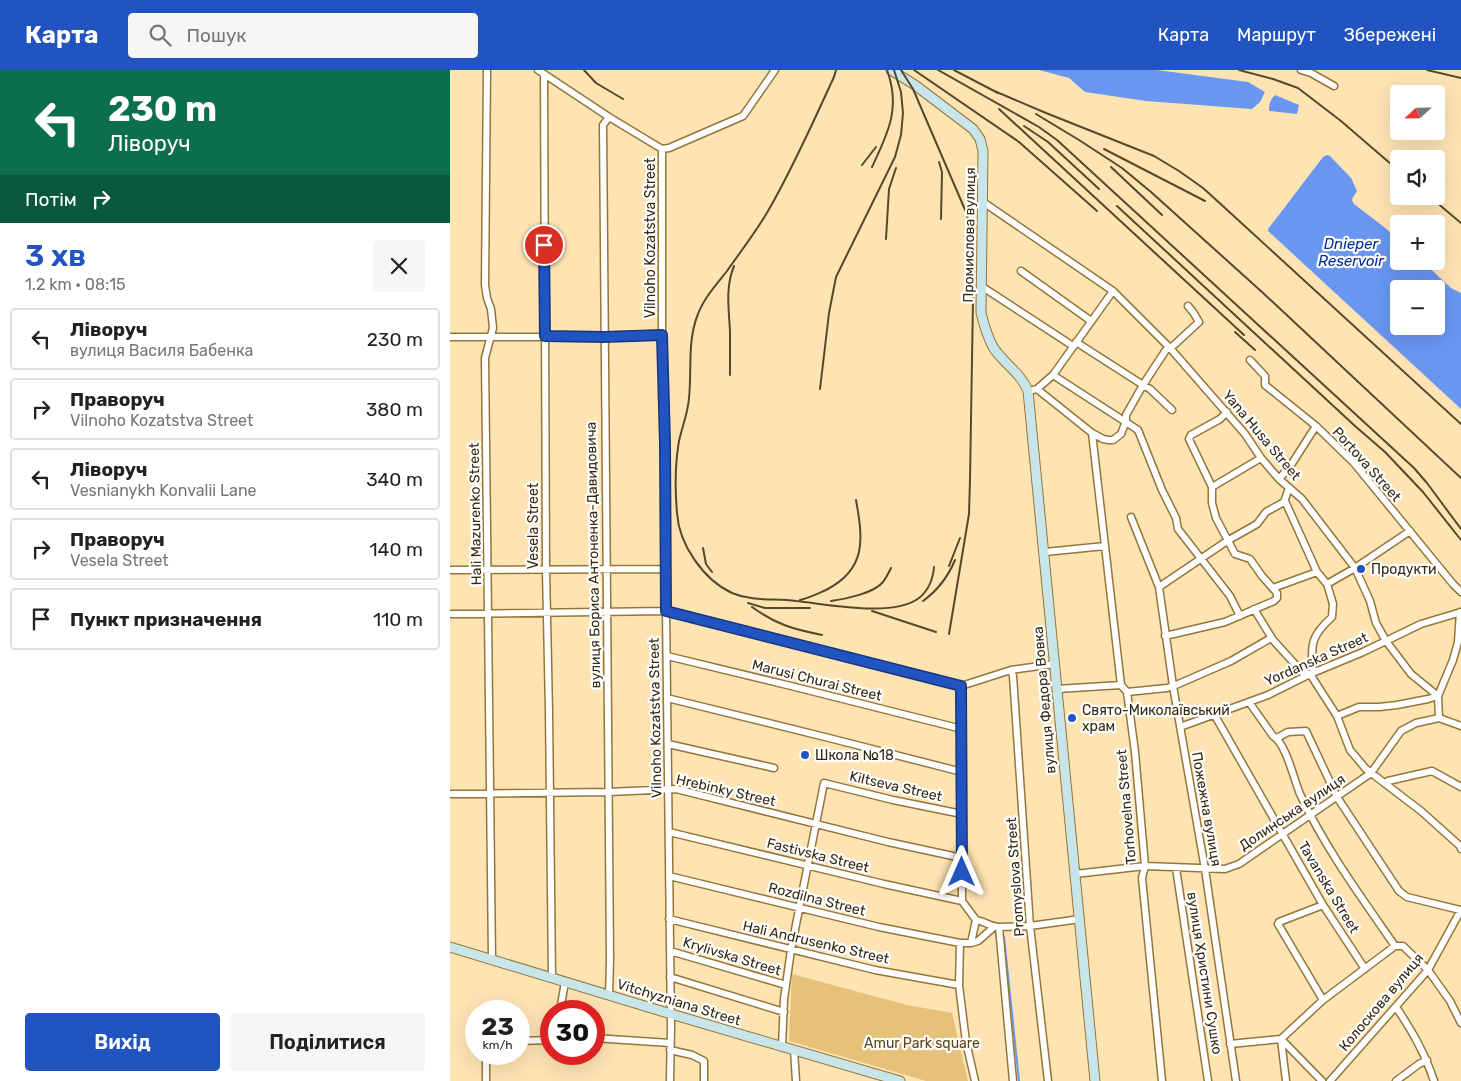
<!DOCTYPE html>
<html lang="uk">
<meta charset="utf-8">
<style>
:root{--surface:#fff;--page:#f6f6f6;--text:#222;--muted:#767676;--line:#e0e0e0;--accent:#2254c1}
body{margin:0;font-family:Rubik,sans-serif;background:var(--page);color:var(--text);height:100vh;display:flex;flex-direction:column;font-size:19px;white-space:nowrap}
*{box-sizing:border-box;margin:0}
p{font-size:16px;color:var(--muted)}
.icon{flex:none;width:28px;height:28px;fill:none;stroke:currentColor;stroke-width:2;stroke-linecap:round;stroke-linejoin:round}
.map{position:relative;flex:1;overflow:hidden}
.details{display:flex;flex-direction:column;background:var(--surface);width:450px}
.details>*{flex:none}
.banner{background:#0b6e4f;color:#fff;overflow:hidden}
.needle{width:32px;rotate:248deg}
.fabs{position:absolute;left:940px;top:15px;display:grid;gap:10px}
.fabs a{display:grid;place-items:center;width:55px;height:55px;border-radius:5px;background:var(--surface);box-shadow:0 5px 20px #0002;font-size:25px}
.speed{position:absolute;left:15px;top:930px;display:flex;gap:10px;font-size:25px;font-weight:700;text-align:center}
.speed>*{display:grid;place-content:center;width:65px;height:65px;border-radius:50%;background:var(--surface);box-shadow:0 5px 20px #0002;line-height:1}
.speed small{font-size:12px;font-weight:400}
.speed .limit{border:8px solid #d22;background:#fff;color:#111}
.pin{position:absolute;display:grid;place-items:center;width:42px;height:42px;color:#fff;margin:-21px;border:2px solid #fff;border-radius:50%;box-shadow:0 1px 5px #0007}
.me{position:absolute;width:55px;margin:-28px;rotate:0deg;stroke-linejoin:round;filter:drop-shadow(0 0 4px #0008)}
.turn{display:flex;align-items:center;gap:18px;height:105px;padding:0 25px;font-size:22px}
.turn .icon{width:65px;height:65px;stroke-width:2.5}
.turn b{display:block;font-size:35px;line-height:42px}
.then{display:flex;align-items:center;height:48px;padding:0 25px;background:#0003;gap:10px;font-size:19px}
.round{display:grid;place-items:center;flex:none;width:52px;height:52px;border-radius:5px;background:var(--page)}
.summary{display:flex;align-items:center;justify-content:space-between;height:85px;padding:0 25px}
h1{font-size:30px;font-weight:600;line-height:38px;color:var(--accent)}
.action{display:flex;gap:10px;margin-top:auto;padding:10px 25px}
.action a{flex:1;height:58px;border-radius:5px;background:var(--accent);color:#fff;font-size:20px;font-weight:600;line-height:58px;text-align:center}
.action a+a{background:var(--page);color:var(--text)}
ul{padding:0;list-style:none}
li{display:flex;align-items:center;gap:15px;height:62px;margin:0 10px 8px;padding:0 15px;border:2px solid var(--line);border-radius:5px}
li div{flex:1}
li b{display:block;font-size:19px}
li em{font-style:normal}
header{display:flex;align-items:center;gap:30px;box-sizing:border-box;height:70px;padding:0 25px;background:var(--accent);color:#fff}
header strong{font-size:24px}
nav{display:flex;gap:28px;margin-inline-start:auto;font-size:18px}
.search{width:350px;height:45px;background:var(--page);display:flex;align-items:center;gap:12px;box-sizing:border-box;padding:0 18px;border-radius:5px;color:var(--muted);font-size:19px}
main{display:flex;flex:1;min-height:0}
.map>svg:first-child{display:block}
.green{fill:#e6c179}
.water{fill:#6996f1;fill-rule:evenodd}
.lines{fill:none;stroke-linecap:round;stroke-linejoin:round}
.stream{stroke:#6996f1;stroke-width:2}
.street-casing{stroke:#94763a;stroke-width:9}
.secondary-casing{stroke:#94763a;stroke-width:11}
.street{stroke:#fff;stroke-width:6}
.secondary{stroke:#c8e6e9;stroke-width:9}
.rail{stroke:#56482b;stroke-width:2}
.route-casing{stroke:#16377d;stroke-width:12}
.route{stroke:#2254c1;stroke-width:9}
.poi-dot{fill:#2254c1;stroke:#fff;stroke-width:2}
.labels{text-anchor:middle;stroke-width:4.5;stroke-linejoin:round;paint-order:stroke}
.street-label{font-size:14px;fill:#34280f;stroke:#fff}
.poi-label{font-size:14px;fill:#34280f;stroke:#fff;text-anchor:start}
.park-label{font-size:14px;fill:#5a4415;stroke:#fff}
.water-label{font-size:15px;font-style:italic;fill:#032d95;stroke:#fff}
</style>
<header>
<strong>Карта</strong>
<div class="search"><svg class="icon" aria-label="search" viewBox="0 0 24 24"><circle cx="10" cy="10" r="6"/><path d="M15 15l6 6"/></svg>Пошук</div>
<nav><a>Карта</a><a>Маршрут</a><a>Збережені</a></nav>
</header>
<main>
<section class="details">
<div class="banner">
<div class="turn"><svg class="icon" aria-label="left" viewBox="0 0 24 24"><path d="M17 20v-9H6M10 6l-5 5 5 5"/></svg><div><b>230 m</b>Ліворуч</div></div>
<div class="then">Потім<svg class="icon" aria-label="right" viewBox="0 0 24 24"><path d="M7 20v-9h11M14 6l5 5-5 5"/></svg></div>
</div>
<div class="summary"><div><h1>3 хв</h1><p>1.2 km · 08:15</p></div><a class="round"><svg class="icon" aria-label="close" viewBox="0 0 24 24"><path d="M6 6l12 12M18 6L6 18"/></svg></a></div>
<ul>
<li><svg class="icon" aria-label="left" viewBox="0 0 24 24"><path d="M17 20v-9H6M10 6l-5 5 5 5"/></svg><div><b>Ліворуч</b><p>вулиця Василя Бабенка</p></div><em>230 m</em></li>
<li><svg class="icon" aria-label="right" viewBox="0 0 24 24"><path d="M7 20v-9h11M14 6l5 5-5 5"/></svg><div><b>Праворуч</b><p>Vilnoho Kozatstva Street</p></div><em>380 m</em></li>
<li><svg class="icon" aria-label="left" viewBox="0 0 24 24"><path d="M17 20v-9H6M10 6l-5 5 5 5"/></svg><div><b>Ліворуч</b><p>Vesnianykh Konvalii Lane</p></div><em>340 m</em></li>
<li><svg class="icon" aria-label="right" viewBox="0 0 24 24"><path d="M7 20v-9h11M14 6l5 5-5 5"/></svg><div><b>Праворуч</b><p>Vesela Street</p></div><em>140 m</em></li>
<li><svg class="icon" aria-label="arrive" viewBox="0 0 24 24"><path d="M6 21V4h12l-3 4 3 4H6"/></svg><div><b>Пункт призначення</b></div><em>110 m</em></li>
</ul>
<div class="action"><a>Вихід</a><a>Поділитися</a></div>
</section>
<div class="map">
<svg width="1011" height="1011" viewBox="0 0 1011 1011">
<rect width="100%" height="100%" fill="#fee4b3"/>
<!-- green -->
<path class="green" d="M342,904l115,31 45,8 16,68h-42l-137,-40z"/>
<!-- water -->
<path class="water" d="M589,0h118l91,12 17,10 -5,10 -8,7 -106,-8 -61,-9 -16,-14z
M825,25l24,10 -2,9 -28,-3c0,-7 1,-11 6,-16z
M877,85l3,1 21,22 6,13c-3,6 -7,7 -3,13l30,23 15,13v21h23l29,27 10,5v116l-193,-178v-2l55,-72zM949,219h37v37h-37z"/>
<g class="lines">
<!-- stream -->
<path class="stream" d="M554,867l15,144"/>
<!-- street casing -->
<g class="street-casing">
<path id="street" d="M37,0l-2,215 2,13 4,11 2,19 -8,30 7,601
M88,0l71,47 53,32v186l3,92 1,184 5,415 -1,55
M851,0l10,3 23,13
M94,4l2,496 3,142 3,266
M159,47l-6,8 7,835 -1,35
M212,79l7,-1 74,-32 32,-46
M533,132l130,89 57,57 75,86 16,24 18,21 23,20 53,69 15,33 6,22 10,18 25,33 27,22 1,22 22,8
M571,201l70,50
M531,216l92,60
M0,267h154l58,-2
M626,272l67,43 7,4 22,21
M800,290l15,16v9l51,41 38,37 99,121 8,8
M603,305l85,55 24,60 14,28 2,11 52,67 10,20
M587,319l16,-14 60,-84
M578,321l9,-2 55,44 29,252 6,7 8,60 10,114 -3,12 20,203
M642,363l11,6 5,1h5l8,-6 5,-13v-6l17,-30 15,-23 8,-12 8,-5 25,-23 -6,-10 -5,-6
M829,409l12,-14 25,-39
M762,417l49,-29
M835,431l32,71 10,12 6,20 -1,13c-22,20 -21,27 -19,56
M681,447l28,70 14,99 32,183 31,212
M595,482l60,-6
M0,500l216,-1
M877,514l28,-16 55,-37
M709,517l68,-46 30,-17 9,-12 18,-10 5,-14
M823,518l44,-16
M804,539l19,31 30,33 7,1 27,42 13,34 16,19 55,42 39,35 1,3
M0,544l216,-3 295,75 50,-16 43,-6
M715,566l60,-14 49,-21 3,-3v-5l-15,-17 -12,-17 -15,-5 -19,-36 -4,-15v-16l-23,-48 2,-4 29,-16 7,-7
M217,586l124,30 171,43
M561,600l2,6 17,250 18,155
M511,616l1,215 14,19 -5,23h-11l-1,42 7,57 9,39
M607,619l64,-4
M677,622l40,-4 9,-3 55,-24 40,-23
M217,628l162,40 133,34
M799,632l24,34c13,7 21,44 27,58 25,54 61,103 95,152
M764,644l109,191 42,64
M887,646l22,-9h20l18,-2 31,-6 10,-3 15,-36 5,-18 2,-30
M730,657l88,-32 42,-21 53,-22 58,-28 40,-12
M827,668l11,-6 18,-1 31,66 62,94 8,6 53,13
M218,674l106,24
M935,713l3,-2 44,-10 29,16
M0,724l158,-2 68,-3 212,53 74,16
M219,762l215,52 78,17
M726,798l32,213
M625,804l70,-8 80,3 14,-5 132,-91 30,-42 15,-8 23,-5
M219,806l210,51 81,16
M873,835l-44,17 -1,2 45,76
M219,849l206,51 84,15
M526,850c8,1 15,7 23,7l31,-1 50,-7
M549,857l14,154
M521,873l7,-2 16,-14
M945,876h8l25,24 22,31 11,22
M220,881l116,34
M220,907l114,35
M946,937c16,24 29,46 38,74
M110,941l5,-29
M144,968l76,5
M831,969l41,42
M831,969l5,42
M69,971l32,-1
M780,974l51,-5 42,-39 72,-54
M332,977l2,-48 7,-49 33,-167 69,17 69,14
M220,980l22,5 12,6v20
M344,980l2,31
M36,984v27
M880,1011l98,-111 33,-60
M946,1011l23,-17 8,-4"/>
</g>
<!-- secondary casing -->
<g class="secondary-casing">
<path id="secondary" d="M441,0l24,15 58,44 7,10 3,12 -2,162c3,12 6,23 12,34 10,16 28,26 35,44 23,230 45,460 67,690
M0,877l221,67 229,67"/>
</g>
<!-- street -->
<use href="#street" class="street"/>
<!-- secondary -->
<use href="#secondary" class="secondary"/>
<!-- rail -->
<path class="rail" d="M134,0l12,13 27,16
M386,0l-2,7c-21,45 -41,91 -66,134 -12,21 -27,40 -41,60 -11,14 -23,27 -29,43 -11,27 -6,56 -9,84 -1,15 -7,29 -10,43 -4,23 -4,49 -2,72 2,32 27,67 55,80 21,9 42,5 64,8 31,3 97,17 123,-3 10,-8 14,-19 15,-31
M451,0l12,19 53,123 8,27 -4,241 -1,34 -20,120
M464,0l105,72 78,69
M488,0l101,57 18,13 357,328 13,15 34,46
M504,0l44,23
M789,0l34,9 25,9 43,33 58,50
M977,0l34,8
M542,20l54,23 108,43 25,15 24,17 22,20 236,216
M549,39l245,226
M586,44l43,26 43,28 29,24 111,100 199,186
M574,56l24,16 51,47
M654,79l101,52
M489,92l3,10 -1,47
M412,95l14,-18
M422,97c16,-34 29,-59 15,-97
M661,97l51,48
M979,126l32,27
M667,136l238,220 30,26 38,40 38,48
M436,169l3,-50 7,-21
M785,262l20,18
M280,305c0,-14 0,-29 0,-43 -1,-23 -5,-44 4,-66
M370,319l9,-76 7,-36 59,-120 6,-22 2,-22 -2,-21 -7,-22
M253,478l3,16 6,8
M499,496l11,-28
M350,530c9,-2 17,-6 26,-10 41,-21 37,-51 30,-90
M381,531c15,-2 43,-8 52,-19 3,-4 6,-10 8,-14
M473,531c15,-11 25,-24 32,-41
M298,533l17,5h45
M302,537c25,18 41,22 70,28
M422,541l64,21"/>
</g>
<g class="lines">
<!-- route casing -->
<g class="route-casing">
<path id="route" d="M94,175l1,91 59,1 58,-2 3,109 1,167 295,75 1,186"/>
</g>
<!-- route -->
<use href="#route" class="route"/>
</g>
<!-- markers -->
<g class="poi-dot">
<circle cx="911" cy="499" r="5"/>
<circle cx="622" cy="648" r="5"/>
<circle cx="355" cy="685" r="5"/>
</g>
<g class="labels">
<!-- street labels -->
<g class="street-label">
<text transform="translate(519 165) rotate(-89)" y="5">Промислова вулиця</text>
<text transform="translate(200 168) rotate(-90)" y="5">Vilnoho Kozatstva Street</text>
<text transform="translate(812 365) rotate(50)" y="5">Yana Husa Street</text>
<text transform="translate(917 394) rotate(48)" y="5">Portova Street</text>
<text transform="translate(25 444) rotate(-91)" y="5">Hali Mazurenko Street</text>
<text transform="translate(83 456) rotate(-90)" y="5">Vesela Street</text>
<text transform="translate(143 485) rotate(-91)" y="5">вулиця Бориса Антоненка-Давидовича</text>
<text transform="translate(866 589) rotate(-24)" y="5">Yordanska Street</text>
<text transform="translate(367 610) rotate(14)" y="5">Marusi Churai Street</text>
<text transform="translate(594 630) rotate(-95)" y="5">вулиця Федора Вовка</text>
<text transform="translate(205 648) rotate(-91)" y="5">Vilnoho Kozatstva Street</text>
<text transform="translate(446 716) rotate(13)" y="5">Kiltseva Street</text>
<text transform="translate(276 720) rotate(13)" y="5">Hrebinky Street</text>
<text transform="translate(676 737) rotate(-95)" y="5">Torhovelna Street</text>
<text transform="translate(757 739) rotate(80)" y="5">Пожежна вулиця</text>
<text transform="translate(842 742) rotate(-34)" y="5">Долинська вулиця</text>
<text transform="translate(368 785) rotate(14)" y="5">Fastivska Street</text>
<text transform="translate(565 807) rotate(-94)" y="5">Promyslova Street</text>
<text transform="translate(879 817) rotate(59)" y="5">Tavanska Street</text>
<text transform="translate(367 829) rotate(14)" y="5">Rozdilna Street</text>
<text transform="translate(366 872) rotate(13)" y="5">Hali Andrusenko Street</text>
<text transform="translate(282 886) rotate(17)" y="5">Krylivska Street</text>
<text transform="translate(755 903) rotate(81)" y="5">вулиця Христини Сушко</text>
<text transform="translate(229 932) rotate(17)" y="5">Vitchyzniana Street</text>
<text transform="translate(931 932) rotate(-50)" y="5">Колоскова вулиця</text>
</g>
<!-- poi labels -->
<g class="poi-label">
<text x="921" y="504">Продукти</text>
<text x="632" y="645">Свято-Миколаївський<tspan x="632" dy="16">храм</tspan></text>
<text x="365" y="690">Школа №18</text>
</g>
<!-- park labels -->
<g class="park-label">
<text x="472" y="978">Amur Park square</text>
</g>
<!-- water labels -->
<g class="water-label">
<text x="901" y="179">Dnieper<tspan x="901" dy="17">Reservoir</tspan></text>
</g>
</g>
</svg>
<div class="fabs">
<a><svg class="needle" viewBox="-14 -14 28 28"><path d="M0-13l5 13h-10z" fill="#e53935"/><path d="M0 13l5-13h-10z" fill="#767676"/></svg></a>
<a><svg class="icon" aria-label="sound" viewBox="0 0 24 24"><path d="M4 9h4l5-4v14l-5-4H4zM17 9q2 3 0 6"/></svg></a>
<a>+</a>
<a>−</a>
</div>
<div class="speed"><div>23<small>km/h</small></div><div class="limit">30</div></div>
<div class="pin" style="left:94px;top:175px;background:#d93025"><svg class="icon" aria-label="arrive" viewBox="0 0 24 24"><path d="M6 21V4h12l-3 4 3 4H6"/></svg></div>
<svg class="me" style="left:512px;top:802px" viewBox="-20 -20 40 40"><path d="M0-17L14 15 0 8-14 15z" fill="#2254c1" stroke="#fff" stroke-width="4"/></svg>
</div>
</main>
